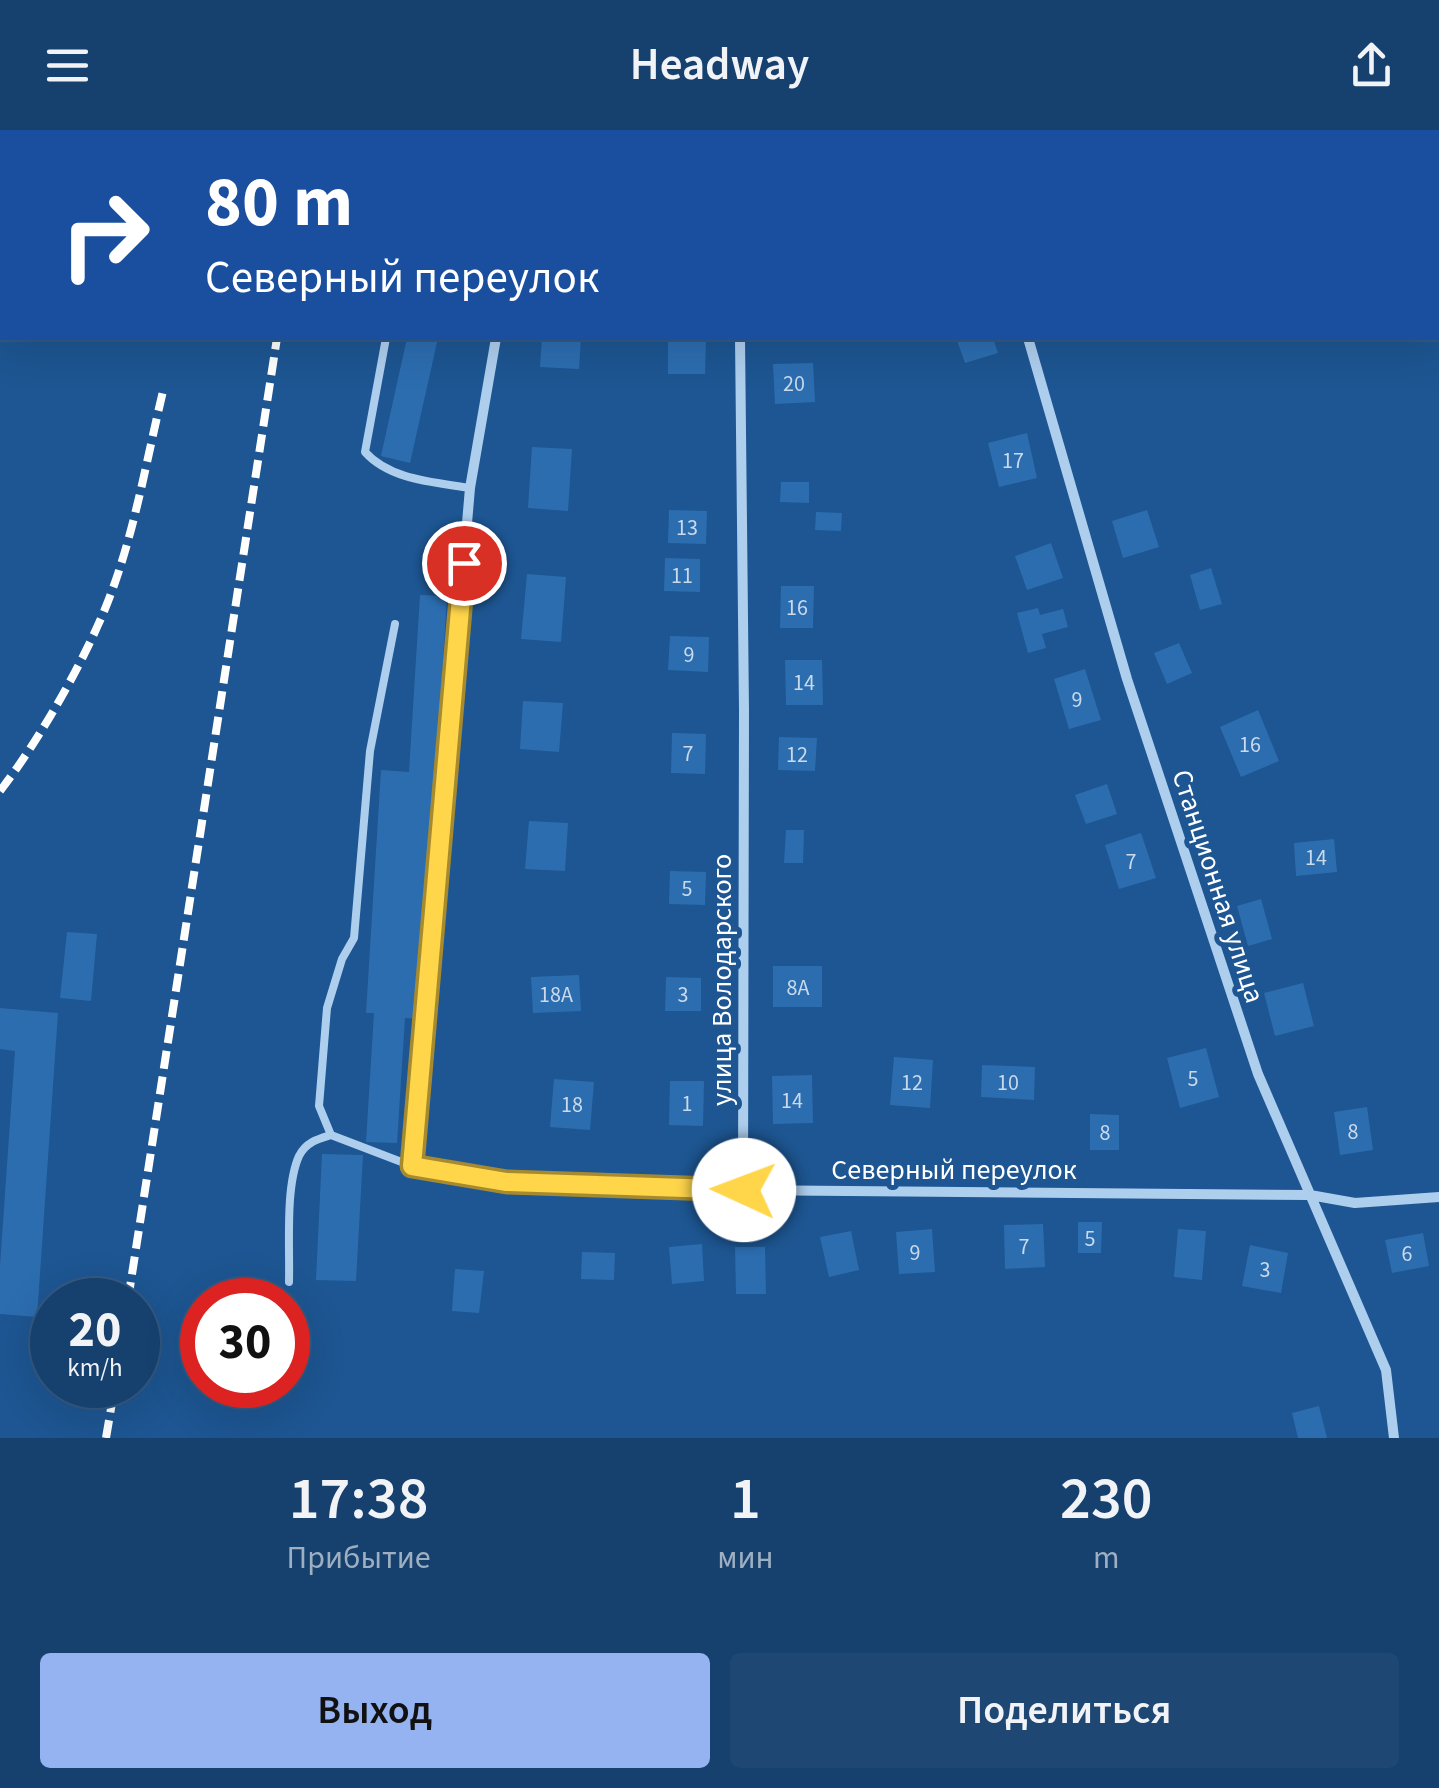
<!DOCTYPE html>
<html lang="ru">
<meta charset="utf-8">
<style>
:root{--surface:#16406e;--page:#1f4773;--text:#f1f3f6;--muted:#9eafc2;--line:#355981;--accent:#95b2f1}
body{margin:0;font-family:"Source Sans 3",sans-serif;background:var(--page);color:var(--text);height:100vh;display:flex;flex-direction:column;font-size:38px;white-space:nowrap}
*{box-sizing:border-box;margin:0}
p{font-size:32px;color:var(--muted)}
.icon{flex:none;width:55px;height:55px;fill:none;stroke:currentColor;stroke-width:2;stroke-linecap:round;stroke-linejoin:round}
.map{position:relative;height:1308px;overflow:hidden}
.drawer{display:flex;flex-direction:column;background:var(--surface);flex:1}
.drawer>*{flex:none}
.banner{position:absolute;left:0px;top:0px;width:1440px;height:210px;box-shadow:0 10px 40px #0002,0 0 0 2px var(--line);background:#1a4fa0;color:#fff;overflow:hidden}
.speed{position:absolute;left:30px;top:1148px;display:flex;gap:20px;font-size:50px;font-weight:700;text-align:center}
.speed>*{display:grid;place-content:center;width:130px;height:130px;border-radius:50%;background:var(--surface);box-shadow:0 10px 40px #0002,0 0 0 2px var(--line);line-height:1}
.speed small{font-size:25px;font-weight:400}
.speed .limit{border:15px solid #d22;background:#fff;color:#111}
.pin{position:absolute;display:grid;place-items:center;width:85px;height:85px;color:#fff;margin:-42px;border:5px solid #fff;border-radius:50%;box-shadow:0 2px 10px #0007}
.me{position:absolute;width:110px;margin:-55px;rotate:272deg;stroke-linejoin:round;filter:drop-shadow(0 0 8px #0008)}
.turn{display:flex;align-items:center;gap:35px;height:210px;padding:0 40px;font-size:45px}
.turn .icon{width:130px;height:130px;stroke-width:2.5}
.turn b{display:block;font-size:70px;line-height:85px}
.eta{display:flex;justify-content:space-evenly;align-items:center;height:170px;text-align:center}
.eta b{font-size:60px;font-weight:600;line-height:70px}
.button{display:flex;gap:20px;margin-top:auto;padding:20px 40px}
.button a{flex:1;height:115px;border-radius:10px;background:var(--accent);color:#111;font-size:40px;font-weight:600;line-height:115px;text-align:center}
.button a+a{background:var(--page);color:var(--text)}
header{display:flex;justify-content:space-between;align-items:center;height:130px;padding:0 40px;background:var(--surface);font-size:45px;font-weight:600}
.map>svg:first-child{display:block}
.building{fill:#2c6db0}
.lines{fill:none;stroke-linecap:round;stroke-linejoin:round}
.service{stroke:#aeceee;stroke-width:8}
.minor{stroke:#aeceee;stroke-width:10}
.rail{stroke:#fff;stroke-width:8;stroke-dasharray:18 8;stroke-linecap:butt}
.route-casing{stroke:#a68a30;stroke-width:25}
.route{stroke:#ffd54a;stroke-width:18}
.labels{text-anchor:middle;stroke-width:10;stroke-linejoin:round;paint-order:stroke}
.number-label{font-size:22px;fill:#cadaeb}
.street-label{font-size:28px;fill:#fff;stroke:#1d5692}
</style>
<header><svg class="icon" aria-label="menu" viewBox="0 0 24 24"><path d="M4 6h16M4 12h16M4 18h16"/></svg>Headway<svg class="icon" aria-label="share" viewBox="0 0 24 24"><path d="M12 15V3M7 8l5-5 5 5M5 13v7h14v-7"/></svg></header>
<div class="map">
<svg width="1439" height="1308" viewBox="0 0 1439 1308">
<rect width="100%" height="100%" fill="#1d5692"/>
<!-- building -->
<path class="building" d="M407,208h31l-28,125 -29,-7z
M542,208h39l-2,31 -39,-2z
M956,208h37l5,15 -33,10z
M668,209h38l-1,35h-37z
M813,233l2,39 -40,2 -2,-40z
M1027,303l10,45 -38,9 -11,-44z
M532,317l40,2 -4,62 -40,-3z
M781,352h28v21l-29,-1z
M669,380l38,1 -1,33 -38,-1z
M1147,380l12,37 -36,11 -11,-37z
M816,382l26,1 -1,18 -26,-1z
M1051,413l12,35 -36,12 -12,-34z
M665,428l35,1v33l-36,-1z
M1211,438l11,36 -22,6 -10,-35z
M527,444l39,3 -5,65 -40,-3z
M781,456h33l-1,42h-33z
M420,465l27,1 -26,423 -16,-1 -8,125 -31,-1 8,-129h-8l15,-243 28,2z
M1038,478l2,7 23,-6 5,18 -26,7 4,14 -18,5 -11,-40z
M670,506l39,1 -1,35 -40,-2z
M1179,513l13,30 -25,11 -13,-31z
M785,530h37l1,45h-37z
M1085,539l16,51 -32,9 -15,-50z
M523,571l40,2 -4,49 -39,-3z
M1258,580l21,51 -38,16 -21,-50z
M672,603l34,1 -1,40 -34,-1z
M779,607l38,1 -2,33 -37,-1z
M1107,654l10,30 -31,10 -11,-29z
M529,691l39,2 -3,48 -40,-2z
M786,700h18l-1,33h-19z
M1141,703l15,45 -37,11 -14,-44z
M1334,709l3,33 -41,4 -2,-33z
M670,741l36,1 -1,33 -36,-1z
M1261,769l11,40 -24,7 -11,-40z
M67,802l30,2 -6,67 -31,-3z
M773,836h49v41h-49z
M579,845l2,36 -48,2 -2,-36z
M666,847l35,1v33h-36z
M1303,853l11,43 -39,10 -11,-43z
M0,878l58,5 -21,304 -37,-3v-49l15,-214 -15,-2z
M1206,918l13,49 -39,11 -13,-50z
M894,927l39,3 -3,48 -40,-3z
M982,935l53,2 -1,33 -53,-3z
M812,945l1,48 -40,1 -1,-48z
M554,949l40,3 -4,48 -40,-3z
M670,951h34l-1,45 -34,-1z
M1367,977l6,43 -33,5 -6,-43z
M1090,984l29,1v35h-29z
M322,1024l41,1 -7,126 -40,-1z
M1078,1092h24l-1,31h-23z
M1043,1094l2,43 -40,2 -1,-44z
M932,1099l3,43 -36,2 -3,-42z
M1178,1099l28,2 -4,49 -28,-3z
M851,1101l8,39 -30,7 -9,-40z
M1423,1103l6,33 -37,7 -7,-33z
M702,1114l2,37 -32,3 -3,-37z
M1250,1115l38,8 -7,40 -39,-7z
M735,1117h30l1,47h-30z
M582,1122l33,1 -1,27 -33,-1z
M455,1139l29,2 -5,42 -27,-2z
M1319,1276l8,32h-29l-6,-25z"/>
<g class="lines">
<!-- service -->
<path class="service" d="M432,2l1,-2
M386,208l-21,114c25,28 69,30 105,36
M395,494l-25,127 -16,187 -12,21 -15,49 -8,98 12,29 81,31
M289,1152c1,-35 -4,-95 10,-126 7,-14 19,-17 32,-21"/>
<!-- minor -->
<path class="minor" d="M738,0v2
M969,0v2
M528,2v-2
M496,208l-26,150 -58,678 95,16 236,8 567,5 45,8 84,-6
M740,208l4,372 -1,480
M1028,208l99,341 131,395 128,296 8,68"/>
<!-- rail -->
<path class="rail" d="M309,2v-2
M0,661c35,-45 75,-114 98,-166 34,-74 47,-160 66,-238
M128,1170l149,-962
M106,1308l9,-53"/>
</g>
<g class="lines">
<!-- route casing -->
<g class="route-casing">
<path id="route" d="M464,433l-52,603 95,16 237,8"/>
</g>
<!-- route -->
<use href="#route" class="route"/>
</g>
<g class="labels">
<!-- number labels -->
<g class="number-label">
<text x="794" y="261">20</text>
<text x="1013" y="338">17</text>
<text x="687" y="405">13</text>
<text x="682" y="453">11</text>
<text x="797" y="485">16</text>
<text x="689" y="532">9</text>
<text x="804" y="560">14</text>
<text x="1077" y="577">9</text>
<text x="1250" y="622">16</text>
<text x="688" y="631">7</text>
<text x="797" y="632">12</text>
<text x="1316" y="735">14</text>
<text x="1131" y="739">7</text>
<text x="687" y="766">5</text>
<text x="798" y="865">8А</text>
<text x="556" y="872">18А</text>
<text x="683" y="872">3</text>
<text x="1193" y="956">5</text>
<text x="912" y="960">12</text>
<text x="1008" y="960">10</text>
<text x="792" y="978">14</text>
<text x="687" y="981">1</text>
<text x="572" y="982">18</text>
<text x="1353" y="1009">8</text>
<text x="1105" y="1010">8</text>
<text x="1090" y="1116">5</text>
<text x="1024" y="1124">7</text>
<text x="915" y="1130">9</text>
<text x="1407" y="1131">6</text>
<text x="1265" y="1147">3</text>
</g>
<!-- street labels -->
<g class="street-label">
<text transform="translate(1219 756) rotate(72)" y="10">Станционная улица</text>
<text transform="translate(721 850) rotate(-90)" y="10">улица Володарского</text>
<text x="954" y="1049">Северный переулок</text>
</g>
</g>
</svg>
<div class="speed"><div>20<small>km/h</small></div><div class="limit">30</div></div>
<div class="pin" style="left:464px;top:433px;background:#d93025"><svg class="icon" aria-label="arrive" viewBox="0 0 24 24"><path d="M6 21V4h12l-3 4 3 4H6"/></svg></div>
<svg class="me" style="left:744px;top:1060px" viewBox="-20 -20 40 40"><circle r="19" fill="#fff"/><path d="M0-13L10 11 0 6-10 11z" fill="#ffd54a"/></svg>
<div class="banner">
<div class="turn"><svg class="icon" aria-label="right" viewBox="0 0 24 24"><path d="M7 20v-9h11M14 6l5 5-5 5"/></svg><div><b>80 m</b>Северный переулок</div></div>
</div>
</div>
<section class="drawer">
<div class="eta">
<div><b>17:38</b><p>Прибытие</p></div>
<div><b>1</b><p>мин</p></div>
<div><b>230</b><p>m</p></div>
</div>
<div class="button"><a>Выход</a><a>Поделиться</a></div>
</section>
